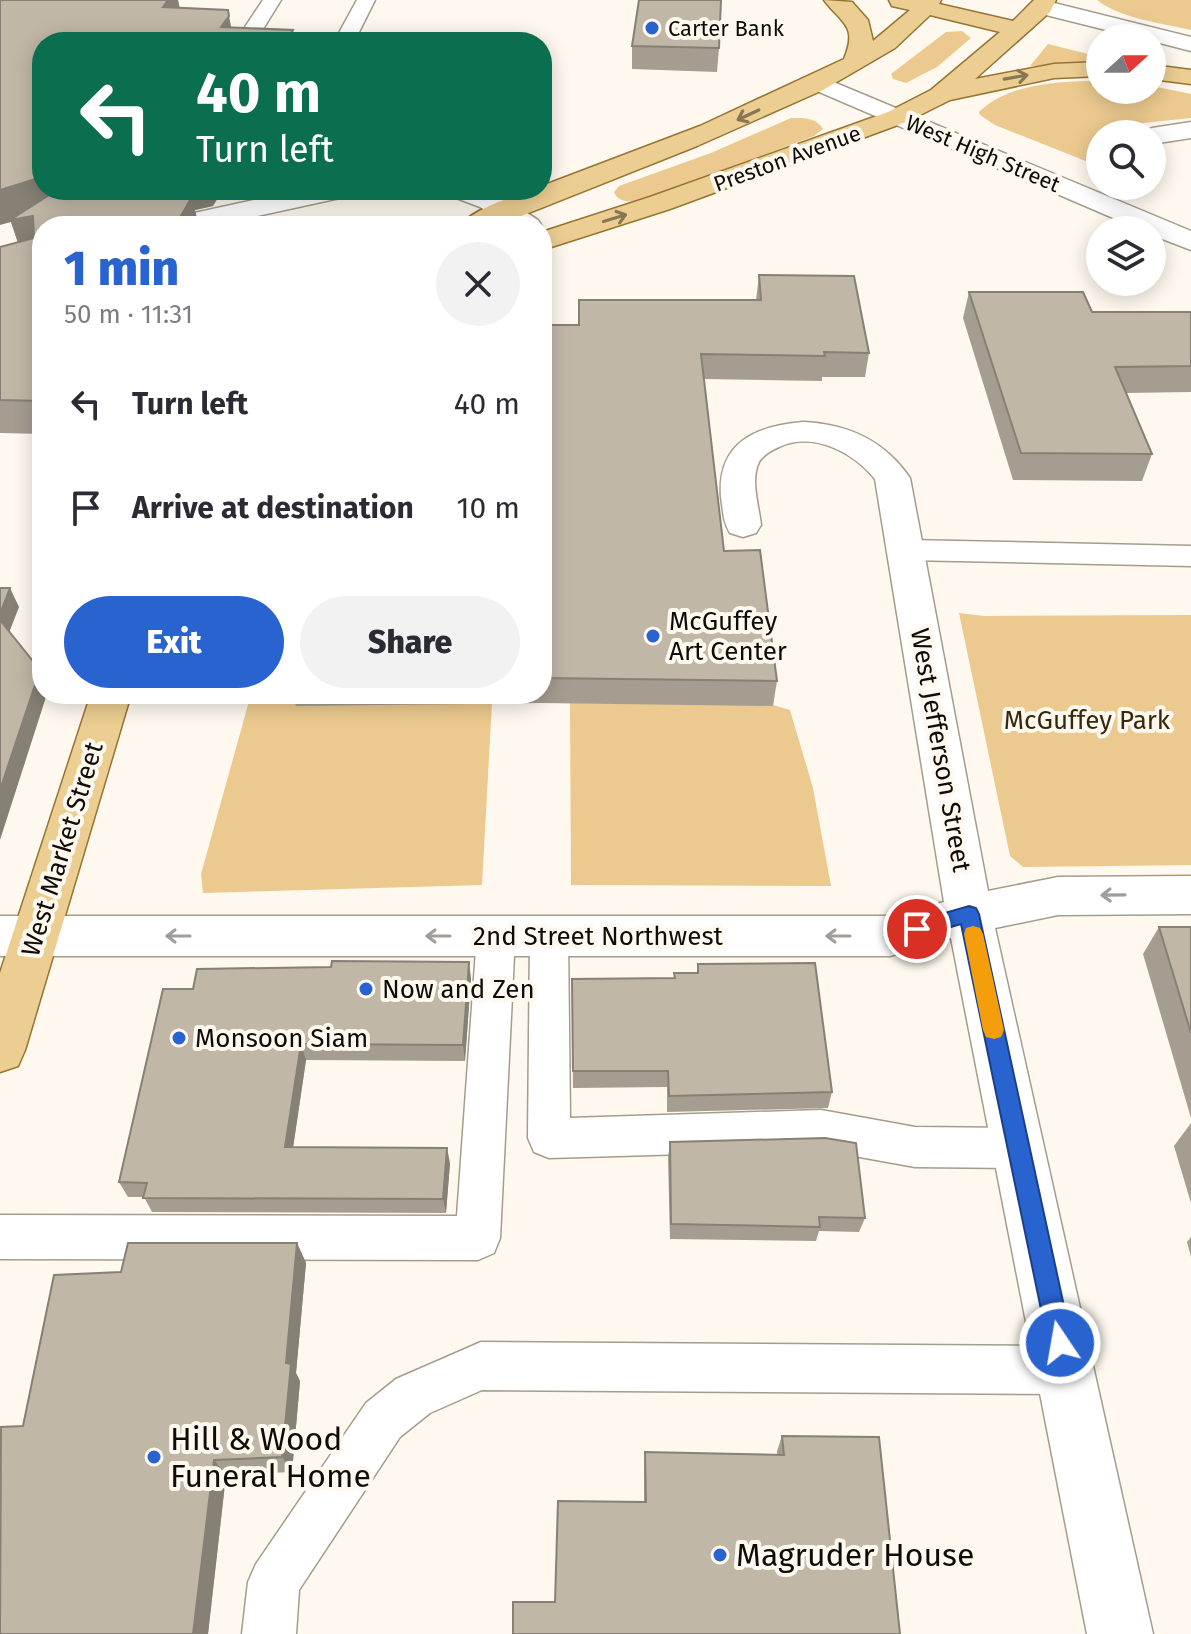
<!DOCTYPE html>
<meta charset="utf-8">
<style>
:root{--surface:#fff;--page:#f2f2f3;--text:#2b2b33;--muted:#7c7c81;--accent:#2963d0}
body{margin:0;font-family:"Fira Sans",sans-serif;background:var(--page);color:var(--text);height:100vh;display:flex;flex-direction:column;font-size:30px;white-space:nowrap}
*{box-sizing:border-box;margin:0}
p{font-size:26px;color:var(--muted)}
.icon{flex:none;width:44px;height:44px;fill:none;stroke:currentColor;stroke-width:2;stroke-linecap:round;stroke-linejoin:round}
.map{position:relative;flex:1;overflow:hidden}
.drawer{position:absolute;left:32px;top:216px;width:520px;height:488px;display:flex;flex-direction:column;background:var(--surface);border-radius:32px;box-shadow:0 4px 20px #0003}
.drawer>*{flex:none}
.hud{position:absolute;left:32px;top:32px;width:520px;height:168px;border-radius:32px;box-shadow:0 4px 20px #0003;background:#0b6e4f;color:#fff;overflow:hidden}
.needle{width:52px;rotate:69deg}
.fabs{position:absolute;left:1086px;top:24px;display:grid;gap:16px}
.fabs a{display:grid;place-items:center;width:80px;height:80px;border-radius:50%;background:var(--surface);box-shadow:0 4px 20px #0003;font-size:40px}
.pin{position:absolute;display:grid;place-items:center;width:68px;height:68px;color:#fff;margin:-34px;border:4px solid #fff;border-radius:50%;box-shadow:0 2px 8px #0007}
.me{position:absolute;width:88px;margin:-44px;rotate:348deg;stroke-linejoin:round;filter:drop-shadow(0 0 6px #0008)}
.turn{display:flex;align-items:center;gap:28px;height:168px;padding:0 32px;font-size:36px}
.turn .icon{width:104px;height:104px;stroke-width:2.5}
.turn b{display:block;font-size:56px;line-height:68px}
.round{display:grid;place-items:center;flex:none;width:84px;height:84px;border-radius:42px;background:var(--page)}
.headline{display:flex;align-items:center;justify-content:space-between;height:136px;padding:0 32px}
h1{font-size:48px;font-weight:800;line-height:60px;color:var(--accent)}
.action{display:flex;gap:16px;margin-top:auto;padding:16px 32px}
.action a{flex:1;height:92px;border-radius:48px;background:var(--accent);color:#fff;font-size:32px;font-weight:800;line-height:92px;text-align:center}
.action a+a{background:var(--page);color:var(--text)}
ul{padding:0;list-style:none}
li{display:flex;align-items:center;gap:24px;height:104px;padding:0 32px}
li div{flex:1}
li b{display:block;font-size:30px}
li em{font-style:normal}
.map>svg:first-child{display:block}
.green{fill:#ecca8f}
.lines{fill:none;stroke-linecap:round;stroke-linejoin:round}
.lane-casing{stroke:#a59c8c;stroke-width:3}
.street-casing{stroke:#a59c8c;stroke-width:3}
.secondary-casing{stroke:#a59c8c;stroke-width:3}
.primary-casing{stroke:#967533;stroke-width:3}
.lane{fill:#fff;fill-rule:evenodd}
.street{fill:#fff;fill-rule:evenodd}
.secondary{fill:#fff;fill-rule:evenodd}
.primary{fill:#ecce92;fill-rule:evenodd}
.wall{fill:#a59d90}
.shaded-wall{fill:#868075}
.building{fill:#c0b7a7;stroke:#868075;stroke-width:2}
.oneway{stroke:#897753}
.oneway2{stroke:#9f9e9c}
.route{fill:#2963d0;stroke:#1b4087;stroke-width:2}
.slow{fill:#f59e0b}
.poi-dot{fill:#2963d0;stroke:#fef8ee;stroke-width:3}
.labels{text-anchor:middle;stroke-width:8;stroke-linejoin:round;paint-order:stroke}
.far-poi-label{font-size:22px;fill:#0f0c07;stroke:#fef8ee;text-anchor:start}
.far-street-label{font-size:22px;fill:#0f0c07;stroke:#fef8ee}
.poi-label{font-size:26px;fill:#0f0c07;stroke:#fef8ee;text-anchor:start}
.park-label{font-size:26px;fill:#37280a;stroke:#fef8ee}
.street-label{font-size:26px;fill:#0f0c07;stroke:#fef8ee}
.near-poi-label{font-size:32px;fill:#0f0c07;stroke:#fef8ee;text-anchor:start}
</style>
<div class="map">
<svg width="1191" height="1634" viewBox="0 0 1191 1634">
<rect width="100%" height="100%" fill="#fef8ee"/>
<!-- green -->
<path class="green" d="M1097,0h94v30c-30,-7 -69,-11 -94,-30z
M962,31l9,7 -34,29 -31,16 -13,-4 -2,-5 55,-42z
M1048,44l52,13v7l-70,2z
M1100,81v9h52v-4l39,8v24l-47,5 -29,11h-15v16l-7,14 -98,-39 -15,-10 -1,-3c30,-29 82,-31 121,-31z
M791,118c13,0 25,-1 32,11l-9,7 -177,66c-10,-1 -19,0 -23,-10l5,-6 92,-33z
M959,613l25,3 207,-1v250l-168,2 -13,-11z
M251,694l241,9 -10,182 -279,8 -2,-19z
M570,703l203,2 17,5 23,78 18,98 -260,-1z"/>
<g class="lines">
<!-- lane casing -->
<g class="lane-casing">
<path id="lane" d="M263,0h18l-26,42h-20z
M357,0h18l-21,42h-20z
M907,540l284,6v20l-284,-6 -11,-3 -4,-7 4,-7z
M496,920l14,5 5,11 -15,302 -6,15 -16,7 -478,-1v-44l457,1 20,-280 5,-11z
M549,920l14,5 5,11 2,182 251,-8 94,17 104,1 15,6 7,14 -7,14 -15,6 -104,-1 -94,-17 -272,8 -15,-6 -6,-14 2,-202 5,-11z
M481,1342l584,4 17,7 7,17 -7,17 -17,7 -583,-4 -52,23 -30,24 -101,153 -3,44h-54l6,-52 8,-18 110,-161 30,-24z"/>
</g>
<!-- street casing -->
<g class="street-casing">
<path id="street" d="M300,190h53l-4,6 -137,30h-54l4,-6z
M447,190c49,0 51,4 91,30l4,6h-33l-29,-19 -29,-11z
M803,422c45,2 81,18 107,56l78,413 70,-14 133,-1v38l-133,1 -63,13 158,706h-66l-136,-696 -61,18h-890v-40h890l54,-14 -69,-423c-22,-27 -62,-48 -96,-32 -7,3 -16,8 -20,15 -9,18 0,44 2,63l-5,8 -13,4 -13,-4c-7,-11 -7,-23 -9,-36 -4,-55 35,-71 82,-75z"/>
</g>
<!-- secondary casing -->
<g class="secondary-casing">
<path id="secondary" d="M1042,0l149,37v14l-39,-10v-3h-14l-104,-26 -3,-5 3,-5z
M819,76l372,155v19l-39,-15v-5h-11l-331,-142 -3,-5 3,-5z
M1191,122v16l-39,6v-10h-12l12,-6z"/>
</g>
<!-- primary casing -->
<g class="primary-casing">
<path id="primary" d="M824,0l28,2 16,18 5,21 37,-31 -18,-4 -3,-6h52l-2,4 74,17 21,-21h22l-6,12 -75,67 79,-15 46,-2v14l-46,2 -104,22 -44,22 -236,87 -128,41v-18l108,-35 238,-85 43,-22 69,-58 -70,-17 -35,33 -72,42 -126,56 -201,80h-36c11,-16 63,-36 82,-36v-4l158,-60 144,-67c14,-34 -2,-35 -20,-59z
M1152,65l39,5v14l-39,-5z
M91,694h40l-106,356 -7,16 -18,6v-99z"/>
</g>
<!-- lane -->
<use href="#lane" class="lane"/>
<!-- street -->
<use href="#street" class="street"/>
<!-- secondary -->
<use href="#secondary" class="secondary"/>
<!-- primary -->
<use href="#primary" class="primary"/>
</g>
<!-- wall -->
<path class="wall" d="M178,0l35,206 -18,4 -153,16v208l-42,-1v-186l18,-5 -7,-20z
M632,46l87,2 -2,24 -85,-3z
M759,275l110,78 -4,24h-43v4l-118,-2 20,172 53,130 -4,25 -232,-3 -245,3 -3,-12h249v-369h37l177,-25z
M969,292l123,20h99v80l-65,1 26,61 -10,27 -129,-1 -50,-162z
M1159,927h32v191l-48,-164z
M698,964l134,128 -4,16 -161,4v-25l-94,1 -1,-109 102,-1v-5h23z
M471,978l-6,83 -159,-1 -13,87 157,16 -4,50 -294,-1 -8,-15h-16l-9,-15 74,-193z
M1191,1123v80l-17,-57z
M670,1142l195,76 -6,14 -40,-1 -3,10 -146,-2 -2,-81z
M1191,1237v20l-4,-15z
M297,1243l9,20 -10,110 4,8 -8,91 -66,3 -18,159h-208l23,-208 98,-154z
M782,1436l118,198 -345,-32 89,-100v-36l1,-14 132,3v-4z"/>
<!-- shaded-wall -->
<path class="shaded-wall" d="M168,0h10l4,18 -19,-11z
M229,16l5,26 -13,-15z
M293,30l2,12h-9z
M42,177v13h67l-76,26 9,26 -21,10 -10,-30 -11,3v-35z
M150,190h73l-10,16 -18,4 4,16h-24l-14,-9 -14,-24z
M10,588l9,19 -12,31 -7,-16v-8z
M40,670l2,5v19h5l-47,146v-50z
M469,962l2,16 -6,83 -2,-16z
M301,1044l5,16 -15,102 -6,-15z
M447,1148l3,15 -4,50 -3,-14z
M297,1243l9,20 -10,110 4,8 -8,91 -10,-15 4,-94z
M214,1460l12,15 -18,159h-15z"/>
<!-- building -->
<path class="building" d="M0,0h168l-5,7 65,3 1,6 -8,11 72,3 -7,12h-244v135l-42,13z
M639,0h82l-2,48 -87,-2z
M57,190h93l-3,3 3,4h42l-17,29h-133v175l-42,-1v-153l34,-9 -1,-22 -23,4z
M759,275l95,1 15,77 -45,-1 1,4 -124,-2 23,197 36,-1 17,131 -235,-3v-353h37v-25h182z
M969,292h114l9,20h99v54l-76,1 37,87 -131,-1z
M0,588h10l-10,26z
M0,620l40,50 -40,120z
M1159,927h32v106z
M332,961l137,1 -6,83 -162,-1 -16,103 162,1 -4,51 -300,-1 4,-15 -28,-1 44,-193h30l4,-20 134,-2z
M815,963l17,129 -163,4 -1,-25h-95l-1,-92 103,-1 -1,-5h24v-9z
M825,1138l31,5 9,75 -46,-1 1,10 -149,-3 -1,-82z
M128,1243h169l-11,120 5,1 -9,93 -68,3 -21,174h-193l1,-207 22,-1 31,-151 67,-3z
M782,1436l97,1 21,197h-387v-32h42l3,-101 88,1 -1,-50 139,3z"/>
<!-- one-way arrows -->
<defs><path id="oneway-shaft" d="M-6 0H5M1.5-3L5.5 0L1.5 3" fill="none" stroke-width="1.6" stroke-linecap="round" stroke-linejoin="round" transform="scale(2)"/></defs>
<g class="oneway">
<use href="#oneway-shaft" transform="translate(1016 77) rotate(-10)"/>
<use href="#oneway-shaft" transform="translate(748 115) rotate(155)"/>
<use href="#oneway-shaft" transform="translate(615 218) rotate(-17)"/>
</g>
<g class="oneway2">
<use href="#oneway-shaft" transform="translate(1113 895) rotate(179)"/>
<use href="#oneway-shaft" transform="translate(178 936) rotate(180)"/>
<use href="#oneway-shaft" transform="translate(438 936) rotate(180)"/>
<use href="#oneway-shaft" transform="translate(838 936) rotate(180)"/>
</g>
<!-- route -->
<path class="route" d="M969,906l7,2 3,6 93,429 -4,8 -8,4 -9,-4 -3,-8 -87,-419 -44,13 -7,-3 -3,-5 3,-6z"/>
<!-- slow -->
<path class="slow" d="M973,926l7,2 3,6 21,96 -3,7 -7,2 -8,-2 -3,-7 -19,-96 2,-6z"/>
<!-- markers -->
<g class="poi-dot">
<circle cx="652" cy="28" r="8"/>
<circle cx="653" cy="636" r="8"/>
<circle cx="366" cy="989" r="8"/>
<circle cx="179" cy="1038" r="8"/>
<circle cx="154" cy="1457" r="8"/>
<circle cx="720" cy="1555" r="8"/>
</g>
<g class="labels">
<!-- far-poi labels -->
<g class="far-poi-label">
<text x="668" y="36">Carter Bank</text>
</g>
<!-- far-street labels -->
<g class="far-street-label">
<text transform="translate(983 153) rotate(23)" y="8">West High Street</text>
<text transform="translate(787 158) rotate(-20)" y="8">Preston Avenue</text>
</g>
<!-- poi labels -->
<g class="poi-label">
<text x="669" y="630">McGuffey<tspan x="669" dy="30">Art Center</tspan></text>
<text x="382" y="998">Now and Zen</text>
<text x="195" y="1047">Monsoon Siam</text>
</g>
<!-- park labels -->
<g class="park-label">
<text x="1087" y="729">McGuffey Park</text>
</g>
<!-- street labels -->
<g class="street-label">
<text transform="translate(941 750) rotate(80)" y="9">West Jefferson Street</text>
<text transform="translate(62 849) rotate(-73)" y="9">West Market Street</text>
<text x="598" y="945">2nd Street Northwest</text>
</g>
<!-- near-poi labels -->
<g class="near-poi-label">
<text x="170" y="1450">Hill &amp; Wood<tspan x="170" dy="37">Funeral Home</tspan></text>
<text x="736" y="1566">Magruder House</text>
</g>
</g>
</svg>
<div class="fabs">
<a><svg class="needle" viewBox="-14 -14 28 28"><path d="M0-13l5 13h-10z" fill="#e53935"/><path d="M0 13l5-13h-10z" fill="#7c7c81"/></svg></a>
<a><svg class="icon" aria-label="search" viewBox="0 0 24 24"><circle cx="10" cy="10" r="6"/><path d="M15 15l6 6"/></svg></a>
<a><svg class="icon" aria-label="layers" viewBox="0 0 24 24"><path d="M12 4l9 5-9 5-9-5zM3 14l9 5 9-5"/></svg></a>
</div>
<div class="pin" style="left:917px;top:929px;background:#d93025"><svg class="icon" aria-label="arrive" viewBox="0 0 24 24"><path d="M6 21V4h12l-3 4 3 4H6"/></svg></div>
<svg class="me" style="left:1060px;top:1343px" viewBox="-20 -20 40 40"><circle r="17" fill="#2963d0" stroke="#fff" stroke-width="3"/><path d="M0-11L8 9 0 5-8 9z" fill="#fff"/></svg>
<div class="hud">
<div class="turn"><svg class="icon" aria-label="left" viewBox="0 0 24 24"><path d="M17 20v-9H6M10 6l-5 5 5 5"/></svg><div><b>40 m</b>Turn left</div></div>
</div>
<section class="drawer">
<div class="headline"><div><h1>1 min</h1><p>50 m · 11:31</p></div><a class="round"><svg class="icon" aria-label="close" viewBox="0 0 24 24"><path d="M6 6l12 12M18 6L6 18"/></svg></a></div>
<ul>
<li><svg class="icon" aria-label="left" viewBox="0 0 24 24"><path d="M17 20v-9H6M10 6l-5 5 5 5"/></svg><div><b>Turn left</b></div><em>40 m</em></li>
<li><svg class="icon" aria-label="arrive" viewBox="0 0 24 24"><path d="M6 21V4h12l-3 4 3 4H6"/></svg><div><b>Arrive at destination</b></div><em>10 m</em></li>
</ul>
<div class="action"><a>Exit</a><a>Share</a></div>
</section>
</div>
